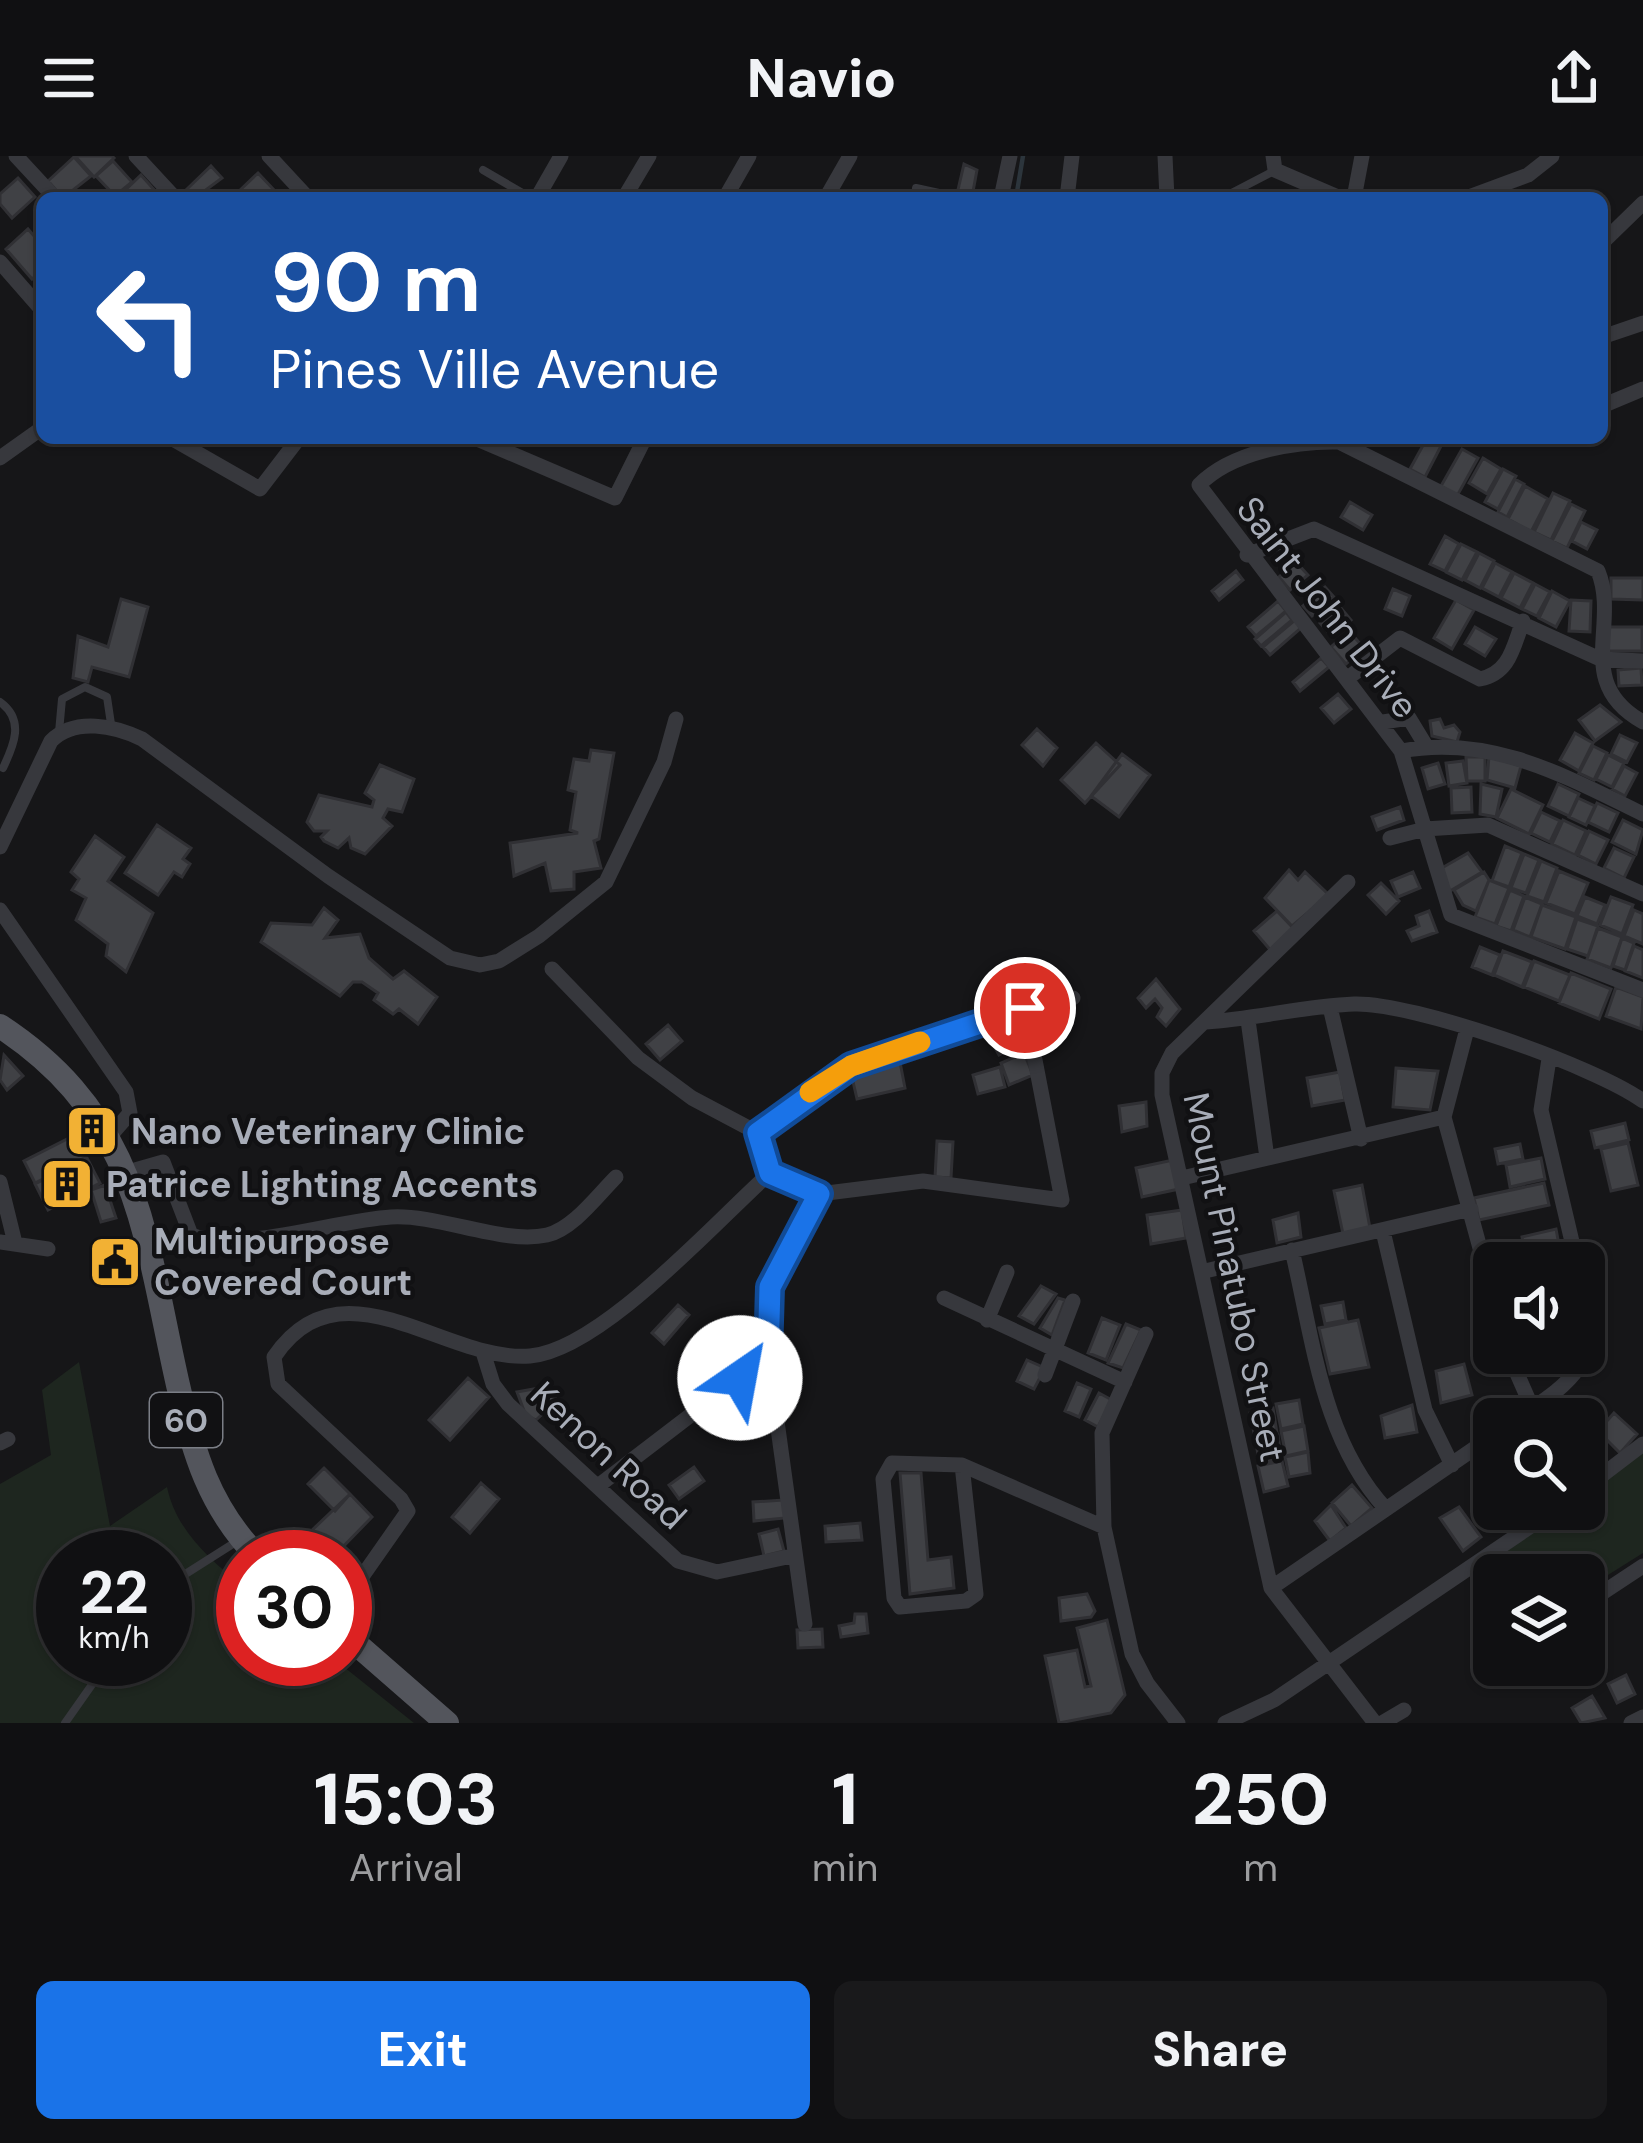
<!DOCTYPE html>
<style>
:root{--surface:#101012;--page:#19191b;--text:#f1f3f6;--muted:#9c9d9f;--line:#303032;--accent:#1a73e8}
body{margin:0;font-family:"DM Sans",sans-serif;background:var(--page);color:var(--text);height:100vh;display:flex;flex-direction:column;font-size:45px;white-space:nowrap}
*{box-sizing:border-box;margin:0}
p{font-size:39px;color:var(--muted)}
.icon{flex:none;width:66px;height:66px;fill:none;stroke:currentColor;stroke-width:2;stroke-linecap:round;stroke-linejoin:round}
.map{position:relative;height:1567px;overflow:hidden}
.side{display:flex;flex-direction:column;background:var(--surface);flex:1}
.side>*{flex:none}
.hud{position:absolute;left:36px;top:36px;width:1572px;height:252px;border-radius:18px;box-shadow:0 3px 9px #0004,0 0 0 3px var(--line);background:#1a4fa0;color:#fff;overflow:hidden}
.fabs{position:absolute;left:1473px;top:1086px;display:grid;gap:24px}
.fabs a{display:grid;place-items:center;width:132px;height:132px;border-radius:18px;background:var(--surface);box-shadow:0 3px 9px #0004,0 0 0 3px var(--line);font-size:60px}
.speed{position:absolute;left:36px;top:1374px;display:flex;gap:24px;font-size:60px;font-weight:700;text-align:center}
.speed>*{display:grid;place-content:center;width:156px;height:156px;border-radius:50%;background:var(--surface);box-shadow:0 3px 9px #0004,0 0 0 3px var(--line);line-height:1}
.speed small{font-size:30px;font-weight:400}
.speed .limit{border:18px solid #d22;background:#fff;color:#111}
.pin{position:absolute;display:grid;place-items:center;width:102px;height:102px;color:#fff;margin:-51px;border:6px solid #fff;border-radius:50%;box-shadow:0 3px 12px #0007}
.me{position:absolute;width:132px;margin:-66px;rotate:33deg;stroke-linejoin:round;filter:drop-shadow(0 0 9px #0008)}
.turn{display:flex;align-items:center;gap:42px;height:252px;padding:0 36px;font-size:54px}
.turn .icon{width:156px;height:156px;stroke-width:2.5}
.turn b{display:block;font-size:84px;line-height:102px}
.eta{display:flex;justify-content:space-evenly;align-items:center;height:204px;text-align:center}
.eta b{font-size:72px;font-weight:800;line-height:84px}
.action{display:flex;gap:24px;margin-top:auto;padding:24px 36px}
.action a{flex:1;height:138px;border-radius:18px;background:var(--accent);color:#fff;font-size:48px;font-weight:800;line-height:138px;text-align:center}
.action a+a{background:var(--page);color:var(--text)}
header{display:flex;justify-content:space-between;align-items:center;height:156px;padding:0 36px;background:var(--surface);font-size:54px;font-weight:800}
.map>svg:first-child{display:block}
.green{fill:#1e261f;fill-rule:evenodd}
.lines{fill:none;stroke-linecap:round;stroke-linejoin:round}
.stream{stroke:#2c353c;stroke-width:4.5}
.building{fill:#404145;stroke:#303034;stroke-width:3}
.lane{stroke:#37383d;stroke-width:8}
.street{stroke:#37383d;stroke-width:15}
.primary{stroke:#53555c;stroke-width:24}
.route-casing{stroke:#114b97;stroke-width:30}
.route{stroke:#1a73e8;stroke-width:21}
.slow{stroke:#f59e0b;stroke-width:21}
.labels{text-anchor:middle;stroke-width:9;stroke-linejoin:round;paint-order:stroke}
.shield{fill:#111113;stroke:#7b7e86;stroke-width:3}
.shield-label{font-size:33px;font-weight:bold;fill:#a8adb8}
.street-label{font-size:36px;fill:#a8adb8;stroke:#111113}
.poi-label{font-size:36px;font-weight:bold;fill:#a8adb8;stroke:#111113;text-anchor:start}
</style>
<header><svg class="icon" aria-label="menu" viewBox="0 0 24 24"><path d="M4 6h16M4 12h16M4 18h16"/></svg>Navio<svg class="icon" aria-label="share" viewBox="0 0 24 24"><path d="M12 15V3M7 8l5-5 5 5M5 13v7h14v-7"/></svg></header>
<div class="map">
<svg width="1643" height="1567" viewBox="0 0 1643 1567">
<rect width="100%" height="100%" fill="#161618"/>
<!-- green -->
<path class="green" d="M79,1206l31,164 57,-39c9,43 42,72 76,99v73h91l80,64h-414v-239l51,-29 -9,-65zM63,1401h102v102h-102z
M1643,1295v102l-59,37v-15h-71l-16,-21 64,-45h23v-16z"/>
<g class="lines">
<!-- stream -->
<path class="stream" d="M1016,42l7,-42"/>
</g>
<!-- building -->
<path class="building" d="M75,0h37l2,2 -20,19z
M74,1l17,19 -28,22 -15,-17z
M113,5l19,21 -17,14 -19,-20z
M964,8l13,6 -5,27 -15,-3z
M211,10l11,12 -27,20 -8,-9z
M258,17l19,20 -6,5h-28l-5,-6z
M141,19l17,19 -39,4 -1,-1z
M18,22l17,19 -23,21 -12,-14v-10z
M28,73l14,16v25l-10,9 -26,-30z
M1427,282l14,8 -16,31 -15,-8z
M1462,293l16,9 -21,38 -16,-10z
M1483,302l18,11 -14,25 -18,-11z
M1503,313l13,7 -18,33 -13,-7z
M1515,323l9,5 -17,33 -9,-5z
M1525,330l23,13 -17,33 -23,-13z
M1553,337l17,8 -19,39 -17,-8z
M1350,346l22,13 -9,15 -22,-13z
M1571,348l14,7 -18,37 -15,-7z
M1581,366l16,8 -10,19 -15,-8z
M1445,380l14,8 -14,27 -15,-7z
M1461,388l16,8 -15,28 -16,-8z
M1479,397l15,8 -14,27 -15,-8z
M1296,406l12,13 -18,15 -11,-13z
M1495,407l17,9 -13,25 -17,-9z
M1236,415l7,9 -24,20 -7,-9z
M1514,417l19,10 -13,25 -19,-10z
M1611,422h32v22l-32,-1z
M1535,428l15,8 -13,24 -15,-7z
M1325,431l9,10 -22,19 -9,-10z
M1393,433l17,7 -8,20 -17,-7z
M1552,435l18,10 -14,26 -17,-9z
M121,443l27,8 -19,70 -37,-10 -4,15 -15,-4 5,-42 30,11z
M1456,444l18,10 -22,39 -18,-11z
M1571,444l20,1 -1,31 -21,-1z
M1278,445l8,10 -30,25 -8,-9z
M1340,451l11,13 -20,16 -11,-13z
M1286,456l6,8 -31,26 -6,-7z
M1295,464l6,8 -31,27 -7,-8z
M1475,471l21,12 -11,17 -20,-12z
M1605,471h37v24h-37z
M1349,475l15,17 -18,16 -15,-17z
M1321,502l8,9 -29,24 -7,-9z
M1641,512l1,17 -23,1 -1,-16z
M1338,538l13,15 -17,14 -13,-15z
M1600,549l21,17 -26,19 -16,-21z
M1440,563l4,9 10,-3 6,7 -3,10 -25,-6 -2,-15z
M1037,573l20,19 -14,18 -21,-21z
M1575,577l18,10 -14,28 -19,-11z
M1620,579l17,8 -10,19 -16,-8z
M1096,587l24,22 -35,38 -24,-23z
M1593,590l14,7 -13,27 -15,-7z
M591,594l23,3 -15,86 -5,2 7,27 -27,4v17l-23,2 -6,-28 -31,13 -4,-33 68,-10 -8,-3 6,-38 -8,-2 6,-31 15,2z
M1122,598l28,21 -31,42 -28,-21z
M1608,599l16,8 -12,24 -16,-8z
M1489,600l32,10 -6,22 -28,-8z
M1466,601h19v24h-18z
M1463,605l4,22 -18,3 -3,-23z
M1438,607l7,21 -17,5 -6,-21z
M380,609l34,14 -12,33 -14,-3 -5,9 9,8 -27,28 -14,-6 -2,-10 -11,10 -14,-7 -3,-4 6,-6h-13l-7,-9 12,-27 53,12 2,-7 -9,-7z
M1624,610l13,7 -12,23 -13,-7z
M1481,628l21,5 -6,28 -16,-3z
M1558,628l21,10 -10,22 -21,-10z
M1471,631l1,25 -20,1 -1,-25z
M1511,633l32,16 -14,29 -32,-16z
M1578,642l17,8 -9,19 -17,-8z
M1597,647l21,10 -9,19 -21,-10z
M1400,651l4,13 -27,10 -5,-13z
M1541,656l19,9 -10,21 -19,-9z
M1563,664l23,11 -11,24 -23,-11z
M1623,664l20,10 -7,24 -24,-12z
M157,669l34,23 -8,11 7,5 -8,13 -8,-5 -16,23 -33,-22z
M1589,675l19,9 -12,24 -18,-9z
M95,680l29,21 -16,24 45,32 -27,59 -20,-16 2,-12 -32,-24 10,-22 -14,-8 7,-11 -8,-7z
M1505,690l17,7 -13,34 -17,-6z
M1614,692l20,9 -10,21 -20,-10z
M1468,697l14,19 -32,19 -10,-22z
M1524,698l15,6 -13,33 -15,-5z
M1541,705l16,7 -13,34 -17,-6z
M1289,714l9,10 7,-8 24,23 -37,31 -27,-28z
M1559,715l29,12 -13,31 -29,-11z
M1413,716l7,16 -22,9 -7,-16z
M1484,716l5,8 -13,31 -13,-6 -9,-15z
M1489,724l20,8 -14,36 -20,-7z
M1381,727l18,18 -13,13 -18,-19z
M1510,734l14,6 -13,35 -15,-5z
M1525,741l17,7 -12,33 -17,-7z
M1585,741l20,8 -8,19 -20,-8z
M1611,741l22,8 -11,29 -22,-9z
M1542,749l34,12 -11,32 -34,-12z
M324,752l14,12 -13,18 35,-4 9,24 24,21 11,-8 33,26 -19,27 -19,-15 -6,5 -19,-14 4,-7 -16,-11h-9l-13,14 -79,-54 10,-19 41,2z
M1634,754l9,4v30l-19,-8z
M1277,755l17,18 -21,24 -19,-22z
M1429,755l8,21 -25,9 -5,-10 12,-5 -3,-10z
M1577,763l21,7 -10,30 -21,-7z
M1598,772l24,9 -11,31 -24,-9z
M1622,782l12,5 -9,27 -12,-4z
M1634,790l9,4v28l-18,-7z
M1480,791l20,8 -8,20 -20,-8z
M1503,795l29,11 -10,25 -28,-12z
M1534,805l36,14 -11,26 -35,-14z
M1571,817l40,16 -12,30 -40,-16z
M1156,823l24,30 -14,17 -9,-9 5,-9 -7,-9 -9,9 -8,-10z
M1616,831l27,10 -2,32 -35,-13z
M1000,868l14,23 -15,8 -13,-23z
M668,869l14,16 -22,19 -14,-16z
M1024,897l9,22 -24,10 -8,-22z
M4,899l19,21 -16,14 -7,-10z
M900,906l5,26 -48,11 -6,-26z
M1000,911l5,20 -27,7 -5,-19z
M1396,912l42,3 -8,39 -37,-3z
M1340,916l5,28 -33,6 -5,-28z
M1146,946l1,24 -25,6 -3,-26z
M1625,967l4,17 -34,8 -4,-17z
M75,979l11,22 -51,26 -11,-22z
M937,985l16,1 -2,36 -16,-1z
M1628,987l10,42 -27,6 -10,-42z
M1520,988l3,15 -25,5 -3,-15z
M87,1002l13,25 -52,27 -13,-26z
M1541,1002l4,21 -35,8 -4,-22z
M1173,1004l6,29 -37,8 -6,-29z
M1544,1027l5,22 -70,15 -5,-22z
M105,1029l11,33 -15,4 -10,-32z
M1362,1029l8,43 -27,6 -9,-43z
M1182,1054l4,28 -35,6 -4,-29z
M1298,1057l3,24 -24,6 -4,-23z
M1556,1073l4,21 -34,7 -4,-20z
M1041,1130l15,8 -22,30 -15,-8z
M1058,1142l7,2 -13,35 -12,-7z
M1343,1146l3,18 -21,4 -4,-18z
M678,1149l11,10 -25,29 -12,-11z
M1102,1162l18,7 -14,35 -18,-7z
M1358,1164l11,47 -39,7 -11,-46z
M1126,1168l15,6 -18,38 -15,-5z
M1027,1204l18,8 -11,21 -17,-8z
M1464,1208l8,31 -31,8 -5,-32z
M468,1222l21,19 -39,43 -21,-20z
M1077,1227l14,6 -12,28 -14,-6z
M544,1231l12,8 -2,8 -18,17 -10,-4 -9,-24z
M1099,1237l13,7 -14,27 -13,-7z
M1299,1244l4,24 -22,5 -5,-25z
M1412,1249l5,27 -32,6 -4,-22z
M1273,1252l4,25 -22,5 -5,-25z
M1614,1257l23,21 -17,19 -22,-22z
M1304,1270l4,25 -22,5 -5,-25z
M1278,1279l3,24 -21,5 -5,-25z
M1308,1296l2,21 -21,4 -4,-20z
M1282,1305l6,25 -24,6 -6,-26z
M694,1311l10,14 -25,18 -10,-14z
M324,1312l26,26 -15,17 -27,-27z
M900,1317h21l7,87 23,-3 3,31 -44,6z
M1494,1324v29h17l-16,10 -20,-27z
M481,1327l18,16 -29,34 -18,-16z
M1352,1329l20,23 -21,18 -19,-23z
M350,1338l22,23 -39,40 -24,-24z
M783,1344l2,18 -31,3 -1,-19z
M1331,1349l15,23 -16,13 -15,-20z
M1459,1351l22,30 -18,14 -23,-33z
M860,1367l2,17 -36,2 -1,-16z
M778,1373l6,22 -20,5 -5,-22z
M1087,1438l8,17 -4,6 -30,4 -2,-23z
M855,1458h11l2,19 -27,4 -2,-11 15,-3z
M1107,1464l18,75 -14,18 -52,10 -14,-67 32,-6 8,37 6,-1 -14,-58z
M822,1473l1,18 -25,1 -1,-18z
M1626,1519l9,19 -18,9 -9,-19z
M1592,1540l13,22 -24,5 -9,-15z"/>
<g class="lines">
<!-- lane -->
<path class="lane" d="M483,14l48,28
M916,32l46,10
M1222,42l52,-27
M0,546c25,18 14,43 3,66
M59,576l3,-33 23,-12 22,10 4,27
M165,1431l74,-47
M65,1567l45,-64"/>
<!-- street -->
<path class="street" d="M16,0l39,42
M136,0l39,42
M269,0l39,42
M1165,0l2,42
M1273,0l2,14 65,28
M537,42l24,-42
M624,42l25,-42
M725,42l24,-42
M826,42l24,-42
M1001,42l9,-42
M1067,42l5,-42
M1354,42l8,-42
M1466,42l62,-23 24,-19
M1602,87l41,-40
M0,106l42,48
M1602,181l41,-14
M1602,250l41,-17
M171,282l89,51 39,-51
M475,282l140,60 30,-60
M0,302l42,-30
M1247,399l67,-26 286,130 43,2
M1348,522l52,-40 80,41c30,-6 33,-32 43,-58
M1383,566l26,-4 17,28
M1643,566c-70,-39 -23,-97 -45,-151l-259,-129c-44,-1 -108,10 -140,43l202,266 50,164 192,75
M1401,595c90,-17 164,25 242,63
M1390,682l35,-9 63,-4 155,69
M0,691l51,-106c24,-24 64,-15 91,-2l186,137 122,82 30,7 19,-4 40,-25 67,-54 58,-120 12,-43
M1348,726l-176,171 -10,20v22l109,493 104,135
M0,754l126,182 4,21 -20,23
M552,813l86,89 54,40 66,35
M1330,851l31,132
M1248,864l19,138
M1206,866c49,-3 99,-16 148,-18 59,-2 241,62 289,97
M1467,873l-23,88 50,182
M1549,903l-8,51 36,153
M758,977l93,-68 174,-57 48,-10
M758,977l12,40
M128,1016l35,-10 28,73c45,19 146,-15 200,-18 48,-3 112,28 156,18 26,-6 50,-39 69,-58
M770,1017l49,21
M1182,1022l262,-61
M0,1026l15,61
M1383,1075l42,179 27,55
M0,1086l48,7
M1292,1094c21,89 30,190 94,259
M1205,1115l266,-62
M944,1142l181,84
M987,1164l20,-48
M1146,1178l-44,99 2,94 28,127 15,29 31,40
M483,1196l10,32 15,20 170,157 39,11 75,-16
M1508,1197l29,66
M1045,1219l28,-74
M1517,1263c56,-38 84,-55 67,-127
M0,1287l8,-4
M962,1309l14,129 -10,7 -66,6 -6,-9 -11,-119 9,-16 70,2 142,62
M598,1330l170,-130
M1584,1333l59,-45
M1492,1397l14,22
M1271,1432l223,-153
M345,1445l63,-90 -7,-12 -123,-115 -4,-27c68,-101 171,6 256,-1 71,-6 184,-133 240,-183
M1584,1449l59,-39
M805,1468l-37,-268 2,-69 49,-93 104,-13 139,19 -37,-192
M1225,1567l49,-23 282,-191
M1382,1567l22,-13
M1631,1567l12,-6"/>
<!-- primary -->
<path class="primary" d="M0,870c140,92 144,209 178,359 15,67 31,122 80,172
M345,1478l102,89"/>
</g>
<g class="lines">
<!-- route casing -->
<g class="route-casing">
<path id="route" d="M740,1222l28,-22 2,-69 49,-93 -49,-21 -12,-40 93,-67 174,-58"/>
</g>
<!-- route -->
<use href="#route" class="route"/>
<!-- slow -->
<path class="slow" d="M810,936l41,-26 69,-24"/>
</g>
<!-- icons -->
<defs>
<g id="building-square" transform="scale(2.7)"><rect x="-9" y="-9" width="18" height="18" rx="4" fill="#f2b134" stroke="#111113"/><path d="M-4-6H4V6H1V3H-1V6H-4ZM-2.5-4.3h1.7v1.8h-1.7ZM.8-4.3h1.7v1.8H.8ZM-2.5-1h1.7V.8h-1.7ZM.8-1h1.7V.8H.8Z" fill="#111"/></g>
<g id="civic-square" transform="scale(2.7)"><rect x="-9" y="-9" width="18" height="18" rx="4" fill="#f2b134" stroke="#111113"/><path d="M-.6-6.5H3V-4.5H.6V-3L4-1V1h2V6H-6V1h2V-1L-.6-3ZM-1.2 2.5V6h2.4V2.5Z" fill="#111"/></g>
</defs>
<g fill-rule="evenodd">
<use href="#building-square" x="92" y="975"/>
<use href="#building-square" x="67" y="1028"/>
<use href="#civic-square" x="115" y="1106"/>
</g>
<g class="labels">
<!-- shield labels -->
<rect class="shield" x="150" y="1237" width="72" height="54" rx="9"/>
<g class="shield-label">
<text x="186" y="1276">60</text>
</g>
<!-- street labels -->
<g class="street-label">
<text transform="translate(1328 451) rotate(52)" y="13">Saint John Drive</text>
<text transform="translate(1235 1121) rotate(78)" y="13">Mount Pinatubo Street</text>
<text transform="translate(609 1299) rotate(43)" y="13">Kenon Road</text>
</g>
<!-- poi labels -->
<g class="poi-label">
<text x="131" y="988">Nano Veterinary Clinic</text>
<text x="106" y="1041">Patrice Lighting Accents</text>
<text x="154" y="1098">Multipurpose<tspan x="154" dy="41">Covered Court</tspan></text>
</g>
</g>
</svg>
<div class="fabs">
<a><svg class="icon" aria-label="sound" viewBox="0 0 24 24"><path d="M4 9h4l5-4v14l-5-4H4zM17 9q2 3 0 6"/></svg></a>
<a><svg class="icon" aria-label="search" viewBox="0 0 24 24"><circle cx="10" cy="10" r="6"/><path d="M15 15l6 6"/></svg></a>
<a><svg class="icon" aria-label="layers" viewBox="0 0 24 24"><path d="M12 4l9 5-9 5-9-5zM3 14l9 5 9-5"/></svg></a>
</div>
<div class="speed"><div>22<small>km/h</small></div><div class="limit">30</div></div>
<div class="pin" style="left:1025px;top:852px;background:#d93025"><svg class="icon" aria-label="arrive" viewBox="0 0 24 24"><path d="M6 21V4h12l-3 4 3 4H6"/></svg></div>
<svg class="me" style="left:740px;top:1222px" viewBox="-20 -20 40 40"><circle r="19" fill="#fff"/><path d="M0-13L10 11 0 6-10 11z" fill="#1a73e8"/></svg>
<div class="hud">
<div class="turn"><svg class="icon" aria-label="left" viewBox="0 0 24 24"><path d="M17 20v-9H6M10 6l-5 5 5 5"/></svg><div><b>90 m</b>Pines Ville Avenue</div></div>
</div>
</div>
<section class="side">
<div class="eta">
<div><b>15:03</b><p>Arrival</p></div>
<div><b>1</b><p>min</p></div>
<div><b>250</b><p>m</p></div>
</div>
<div class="action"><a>Exit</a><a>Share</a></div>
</section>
